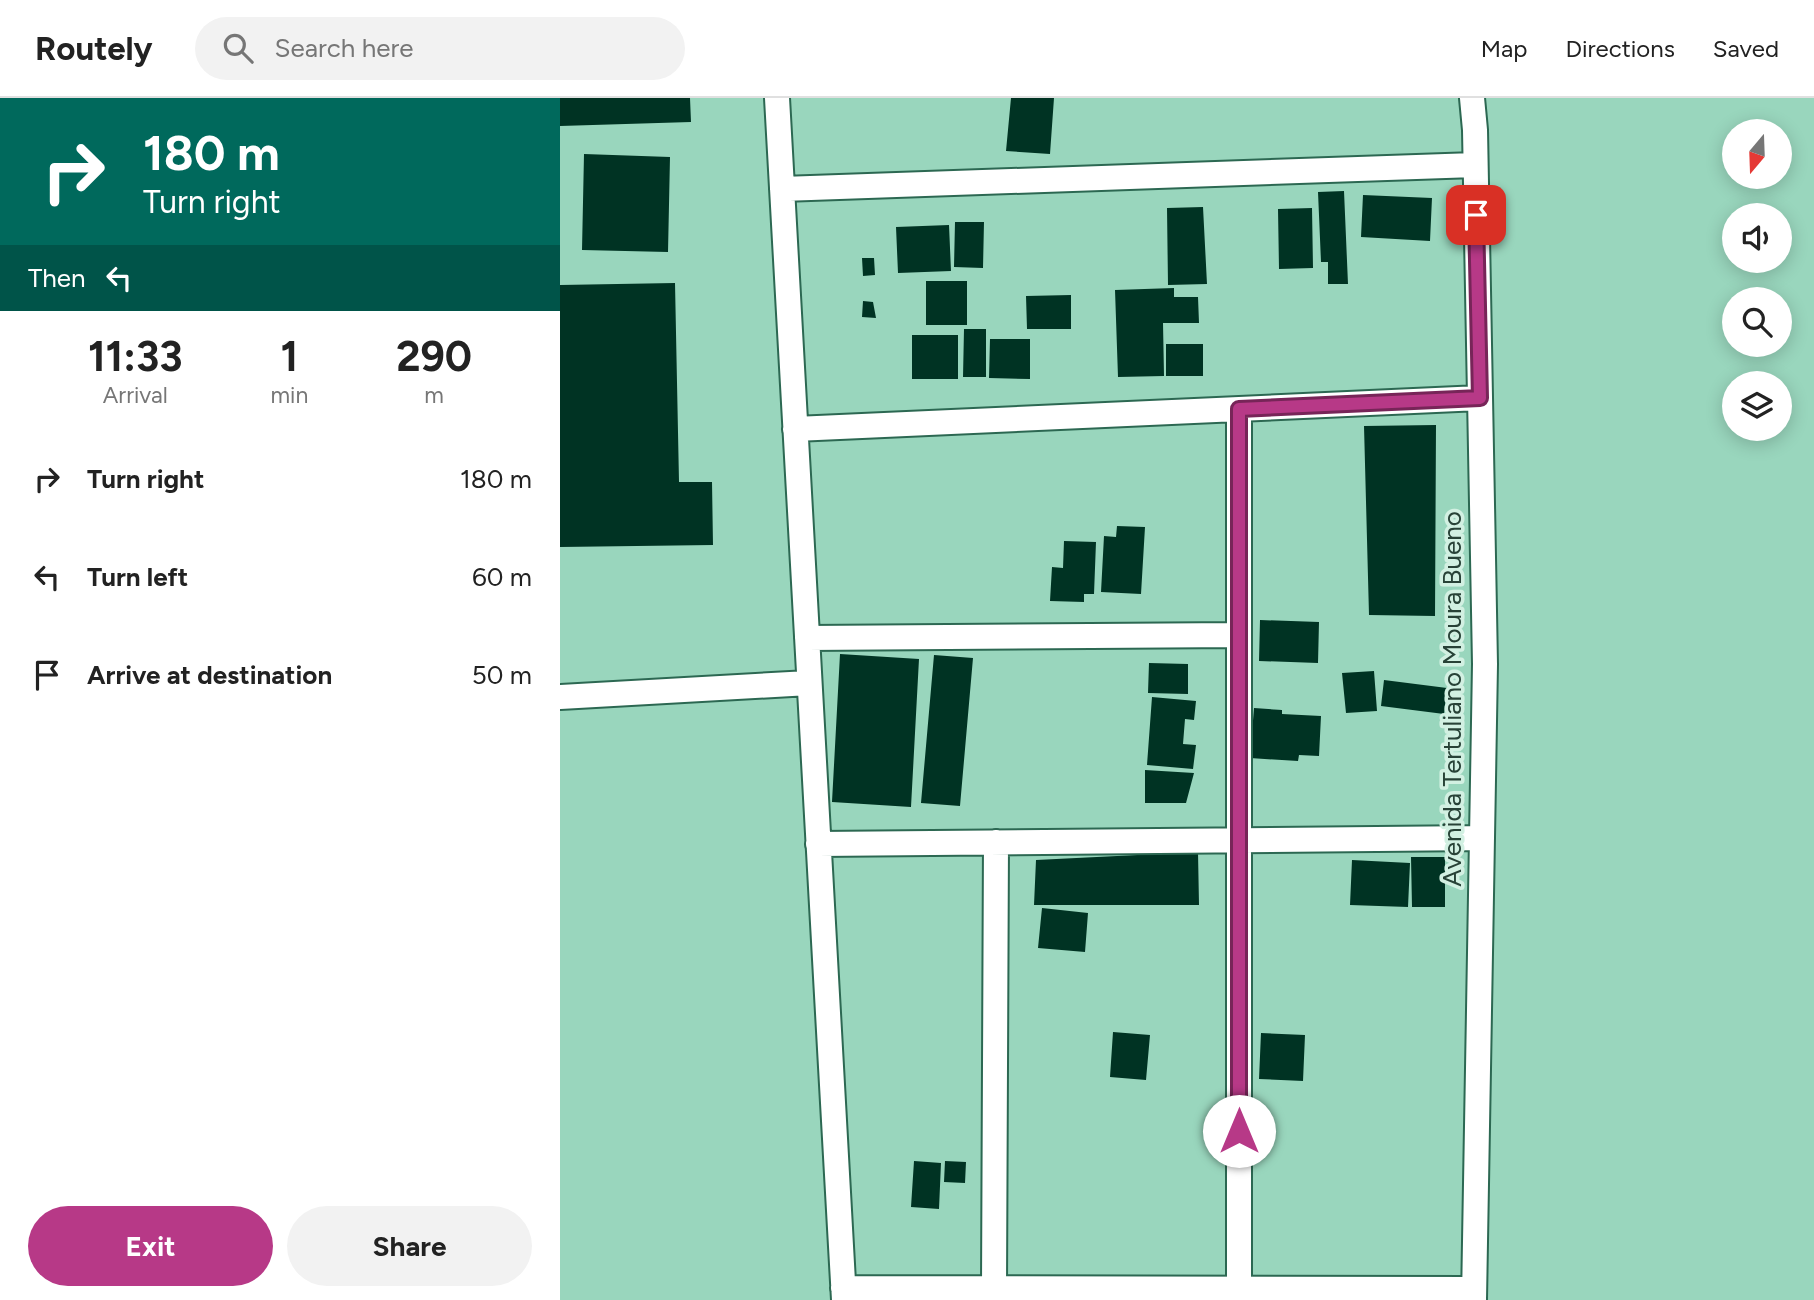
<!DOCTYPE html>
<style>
:root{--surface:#fff;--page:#f2f2f2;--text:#222;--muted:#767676;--line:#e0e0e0;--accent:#b73987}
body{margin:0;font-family:Figtree,sans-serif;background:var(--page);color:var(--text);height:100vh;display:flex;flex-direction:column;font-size:26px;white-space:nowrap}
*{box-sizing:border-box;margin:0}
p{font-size:23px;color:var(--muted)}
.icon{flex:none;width:38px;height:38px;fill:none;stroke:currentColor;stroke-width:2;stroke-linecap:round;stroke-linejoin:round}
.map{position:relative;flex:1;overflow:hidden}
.panel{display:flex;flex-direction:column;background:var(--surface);width:560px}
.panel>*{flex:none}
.banner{background:#00695c;color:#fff;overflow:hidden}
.needle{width:46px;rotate:199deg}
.tools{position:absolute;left:1162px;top:21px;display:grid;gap:14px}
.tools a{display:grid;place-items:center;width:70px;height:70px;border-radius:50%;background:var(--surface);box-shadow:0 4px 18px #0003;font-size:35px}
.pin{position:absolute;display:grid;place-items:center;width:60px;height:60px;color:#fff;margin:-30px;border-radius:14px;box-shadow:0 4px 10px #0006}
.me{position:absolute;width:77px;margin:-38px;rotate:0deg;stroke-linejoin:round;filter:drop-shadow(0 0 5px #0008)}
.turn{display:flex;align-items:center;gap:24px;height:147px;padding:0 28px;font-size:32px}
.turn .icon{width:91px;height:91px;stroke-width:2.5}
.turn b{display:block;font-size:49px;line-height:60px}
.then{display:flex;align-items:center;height:66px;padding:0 28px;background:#0003;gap:14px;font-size:26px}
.eta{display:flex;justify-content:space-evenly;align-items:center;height:119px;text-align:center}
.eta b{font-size:42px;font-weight:700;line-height:49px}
.cta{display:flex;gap:14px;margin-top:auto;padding:14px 28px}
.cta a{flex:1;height:80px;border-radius:42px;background:var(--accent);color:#fff;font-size:28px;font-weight:700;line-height:80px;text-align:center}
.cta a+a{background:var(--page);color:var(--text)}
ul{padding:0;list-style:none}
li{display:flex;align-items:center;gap:21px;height:98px;padding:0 28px}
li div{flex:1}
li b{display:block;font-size:26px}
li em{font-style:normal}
header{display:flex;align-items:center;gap:42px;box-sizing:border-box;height:98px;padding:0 35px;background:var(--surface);border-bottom:2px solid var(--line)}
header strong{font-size:33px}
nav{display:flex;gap:38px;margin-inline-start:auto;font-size:24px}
.search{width:490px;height:63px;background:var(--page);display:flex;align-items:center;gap:18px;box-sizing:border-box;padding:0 24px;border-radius:38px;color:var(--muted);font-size:26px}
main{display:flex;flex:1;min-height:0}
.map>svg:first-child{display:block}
.building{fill:#003323}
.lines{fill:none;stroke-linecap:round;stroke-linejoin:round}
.street-casing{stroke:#2c6852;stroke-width:28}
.street{stroke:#fff;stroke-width:24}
.route-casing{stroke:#772558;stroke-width:18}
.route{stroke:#b73987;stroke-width:12}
.labels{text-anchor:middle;stroke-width:7;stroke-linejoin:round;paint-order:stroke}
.street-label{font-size:26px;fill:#284237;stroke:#d2f0e2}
</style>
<header>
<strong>Routely</strong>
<div class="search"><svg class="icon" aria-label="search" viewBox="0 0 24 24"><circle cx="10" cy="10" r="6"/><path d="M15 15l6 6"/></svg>Search here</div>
<nav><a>Map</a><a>Directions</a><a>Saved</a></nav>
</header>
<main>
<section class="panel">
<div class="banner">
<div class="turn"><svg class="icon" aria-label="right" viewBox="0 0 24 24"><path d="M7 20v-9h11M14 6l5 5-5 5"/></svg><div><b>180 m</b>Turn right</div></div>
<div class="then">Then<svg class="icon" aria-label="left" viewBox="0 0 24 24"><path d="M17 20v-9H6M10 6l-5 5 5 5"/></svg></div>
</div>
<div class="eta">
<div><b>11:33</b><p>Arrival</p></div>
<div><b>1</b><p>min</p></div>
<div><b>290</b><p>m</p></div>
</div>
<ul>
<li><svg class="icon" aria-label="right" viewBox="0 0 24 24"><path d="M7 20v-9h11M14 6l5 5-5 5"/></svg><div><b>Turn right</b></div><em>180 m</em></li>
<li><svg class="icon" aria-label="left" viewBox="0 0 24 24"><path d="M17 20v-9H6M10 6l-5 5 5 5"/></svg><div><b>Turn left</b></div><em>60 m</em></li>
<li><svg class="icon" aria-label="arrive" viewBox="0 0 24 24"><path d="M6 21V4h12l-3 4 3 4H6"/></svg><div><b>Arrive at destination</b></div><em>50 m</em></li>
</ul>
<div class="cta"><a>Exit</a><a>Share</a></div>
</section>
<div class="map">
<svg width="1254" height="1202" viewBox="0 0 1254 1202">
<rect width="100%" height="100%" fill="#99d6bd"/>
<!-- building -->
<path class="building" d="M0,0h130l1,24 -131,4z
M451,0h43l-4,56 -44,-3z
M24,56l86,3 -2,95 -86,-2z
M784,93l4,93h-20v-22h-7l-3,-70z
M803,97l69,3 -2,43 -69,-4z
M643,109l4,77 -39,1 -1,-77z
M752,110l1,60 -34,1 -1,-60z
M395,124h29l-1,46 -29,-1z
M389,127l2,46 -53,2 -2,-46z
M302,160h12l1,17 -12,1z
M366,183h41v44h-41z
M115,185l4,199h33l1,63 -153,2v-262z
M614,190v9h24l1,26h-36l1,53 -46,1 -3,-87z
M511,197v34h-44l-1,-33z
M303,203l10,1 3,16 -14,-1z
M404,231h22v48h-23z
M352,237h46v44h-46z
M430,241h40v40l-41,-1z
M606,246h37v32h-37z
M876,327l-1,191 -66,-1 -5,-189z
M557,428l28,1 -4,67 -40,-2 3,-56 12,1z
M504,443l32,1 -2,52h-10v8l-34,-1 2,-34 11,1z
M700,522l59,2 -1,41 -59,-2z
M280,556l79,5 -8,148 -79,-5z
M374,557l39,3 -13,148 -39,-3z
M589,565l39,1v30l-40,-1z
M814,573l3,40 -31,2 -4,-40z
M824,582l63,8 -3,26 -63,-8z
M592,599l44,4 -2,19 -9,-1 -2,25 13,1 -3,24 -46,-4z
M694,610l28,2v4l39,2 -2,40 -20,-1 -1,6 -48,-3z
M585,672l49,3 -8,30h-41z
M638,754l1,53h-165l2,-45z
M851,759h34v50h-33z
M792,762l58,3 -2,44 -58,-2z
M482,810l46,5 -3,39 -47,-4z
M553,934l37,3 -4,45 -36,-3z
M701,935l44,2 -2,46 -44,-2z
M354,1063l27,2 -2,46 -28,-2z
M385,1063l21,1 -1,21 -21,-1z"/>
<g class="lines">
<!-- street casing -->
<g class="street-casing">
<path id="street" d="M217,0l67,1202
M912,0l3,32 10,534 -11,636
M222,91l693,-24
M679,311v880
M235,331l685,-31
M247,540l432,-3
M0,599l249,-14
M258,746l664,-6
M283,1190l631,1
M434,1191l2,-447"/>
</g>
<!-- street -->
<use href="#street" class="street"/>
</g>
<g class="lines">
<!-- route casing -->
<g class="route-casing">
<path id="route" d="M679,1033v-722l241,-11 -4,-183"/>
</g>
<!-- route -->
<use href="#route" class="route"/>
</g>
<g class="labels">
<!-- street labels -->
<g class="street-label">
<text transform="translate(892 601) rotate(-90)" y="9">Avenida Tertuliano Moura Bueno</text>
</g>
</g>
</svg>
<div class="tools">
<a><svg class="needle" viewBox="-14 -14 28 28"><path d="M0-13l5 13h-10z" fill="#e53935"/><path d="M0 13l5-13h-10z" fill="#767676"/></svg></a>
<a><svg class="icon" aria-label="sound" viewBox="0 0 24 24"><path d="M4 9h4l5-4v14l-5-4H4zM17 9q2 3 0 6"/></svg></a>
<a><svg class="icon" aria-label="search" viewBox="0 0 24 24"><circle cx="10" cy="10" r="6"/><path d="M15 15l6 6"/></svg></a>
<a><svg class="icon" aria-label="layers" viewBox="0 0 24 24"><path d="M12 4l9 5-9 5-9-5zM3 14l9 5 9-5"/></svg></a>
</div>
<div class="pin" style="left:916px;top:117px;background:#d93025"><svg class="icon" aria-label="arrive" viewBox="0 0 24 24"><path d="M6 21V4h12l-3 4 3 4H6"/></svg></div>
<svg class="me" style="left:679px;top:1033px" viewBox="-20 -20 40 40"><circle r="19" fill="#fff"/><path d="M0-13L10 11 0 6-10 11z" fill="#b73987"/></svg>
</div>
</main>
